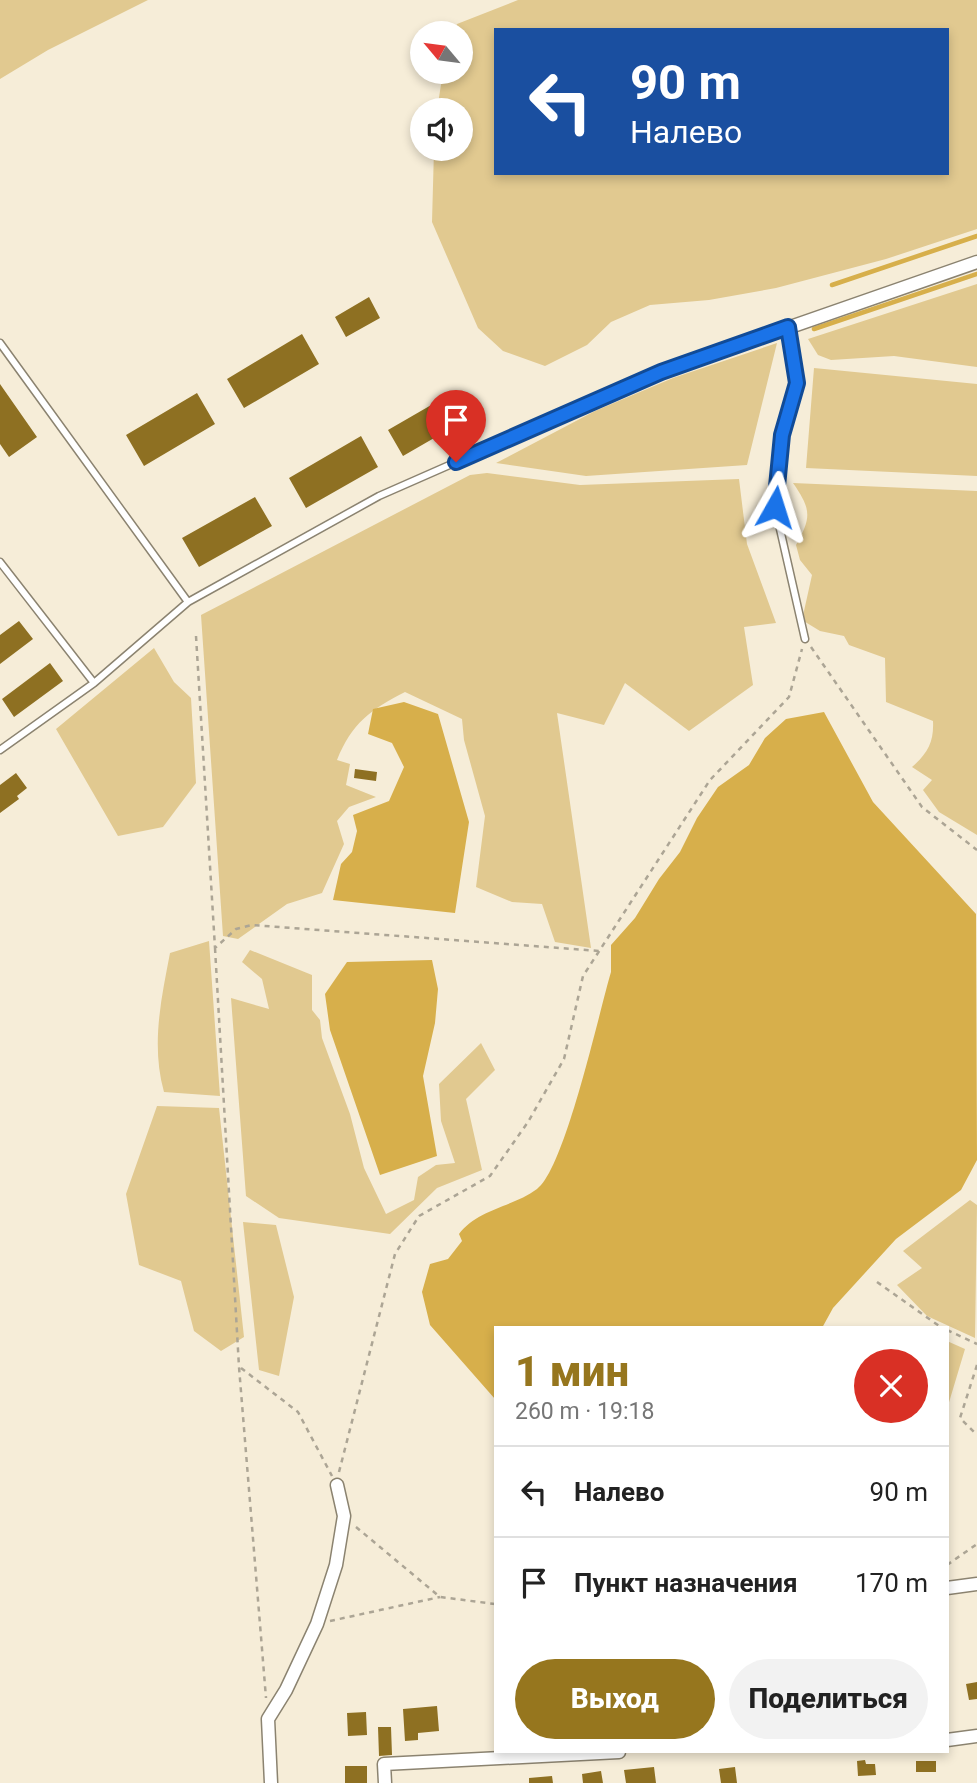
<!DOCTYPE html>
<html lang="ru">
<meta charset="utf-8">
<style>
:root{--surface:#fff;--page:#f2f2f2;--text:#222;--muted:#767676;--line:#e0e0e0;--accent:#96761e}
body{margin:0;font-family:Roboto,sans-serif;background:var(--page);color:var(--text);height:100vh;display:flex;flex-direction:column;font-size:26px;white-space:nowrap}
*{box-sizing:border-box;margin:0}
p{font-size:23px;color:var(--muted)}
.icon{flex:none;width:38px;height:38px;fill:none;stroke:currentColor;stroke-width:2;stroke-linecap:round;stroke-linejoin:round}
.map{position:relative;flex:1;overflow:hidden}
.drawer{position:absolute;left:494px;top:1326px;width:455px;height:427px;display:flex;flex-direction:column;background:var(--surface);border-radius:0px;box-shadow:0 4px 10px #0003}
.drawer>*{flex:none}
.banner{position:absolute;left:494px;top:28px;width:455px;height:147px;border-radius:0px;box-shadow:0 4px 10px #0003;background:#1a4fa0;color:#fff;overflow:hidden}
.needle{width:46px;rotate:299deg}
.tools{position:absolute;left:410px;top:21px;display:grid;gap:14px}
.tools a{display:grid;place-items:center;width:63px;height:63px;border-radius:50%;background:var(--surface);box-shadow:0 4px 10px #0003;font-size:35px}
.pin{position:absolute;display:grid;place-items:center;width:60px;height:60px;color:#fff;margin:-72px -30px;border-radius:50% 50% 50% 0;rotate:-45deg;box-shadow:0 0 7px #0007}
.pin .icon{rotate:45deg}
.me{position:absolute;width:77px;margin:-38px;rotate:6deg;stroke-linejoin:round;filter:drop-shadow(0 0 5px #0008)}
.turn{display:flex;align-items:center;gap:24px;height:147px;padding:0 21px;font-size:32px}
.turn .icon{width:91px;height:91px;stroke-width:2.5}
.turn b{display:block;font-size:49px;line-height:60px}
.round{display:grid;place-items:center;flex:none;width:74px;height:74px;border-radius:37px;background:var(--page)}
.head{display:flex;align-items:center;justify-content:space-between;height:119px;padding:0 21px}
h1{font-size:42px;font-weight:800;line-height:52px;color:var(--accent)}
.button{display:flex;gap:14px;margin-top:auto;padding:14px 21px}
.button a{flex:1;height:80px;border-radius:42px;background:var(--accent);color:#fff;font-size:28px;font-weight:800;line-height:80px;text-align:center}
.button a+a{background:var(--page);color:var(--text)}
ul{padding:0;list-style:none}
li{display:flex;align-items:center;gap:21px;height:91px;padding:0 21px;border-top:2px solid var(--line)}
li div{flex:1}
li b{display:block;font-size:26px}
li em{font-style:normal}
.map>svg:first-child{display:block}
.green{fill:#e1c990;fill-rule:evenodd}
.water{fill:#d7af4b}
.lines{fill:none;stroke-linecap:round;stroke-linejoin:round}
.stream{stroke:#d7af4b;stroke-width:4.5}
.building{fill:#8e7022}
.lane-casing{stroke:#8b8370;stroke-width:9}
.street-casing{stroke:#8b8370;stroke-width:15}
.path{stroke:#aca595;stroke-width:2.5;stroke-dasharray:5 5;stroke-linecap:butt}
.lane{stroke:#fff;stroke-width:6}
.street{stroke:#fff;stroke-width:12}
.route-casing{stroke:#114b97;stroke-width:18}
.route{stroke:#1a73e8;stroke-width:12}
</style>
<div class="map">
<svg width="977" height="1783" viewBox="0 0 977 1783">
<rect width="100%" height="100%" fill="#f6edd8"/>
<!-- green -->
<path class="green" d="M0,0h148l-100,50 -48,29z
M518,0h459v229l-91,30 -110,29 -67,12 -59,5 -39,17 -24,23 -42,21 -42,-15 -25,-23 -46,-106 2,-73h26v-39h-23l6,-38h17v-39h-6l3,-9zM495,30h452v143h-452z
M977,284v83l-83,-11 -63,4 -13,-5 -10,-16z
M777,343l-30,122 -161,11 -90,-13 99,-52 78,-33z
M814,368l163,16v92l-171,-8z
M487,473l93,12 159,-6 8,65 29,79 -32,4 9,58 -64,46 -64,-48 -21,42 -47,-12 34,235 -36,-6 -13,-38 -30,-2 -36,-15 9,-71 -21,-76 -2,-21 -57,-27c-35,18 -53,31 -68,68l13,4 -4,21 30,12 -27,10 -12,14 7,23 -22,49 -35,11 -49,35 -15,-3 -22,-321 269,-140z
M793,483l184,8v344l-38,-23 -16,-22 9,-10 -20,-13c16,-14 22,-25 21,-46l-47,-19 -1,-44 -36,-13 -5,-9 -24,-5 -18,-11 10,-45 -12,-15 -4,-15c16,-28 15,-36 -3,-62z
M154,648l20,34 17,16 5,85 -33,44 -45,9 -62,-107z
M209,941l11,155 -56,-4c-13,-47 -3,-92 6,-139z
M250,950l62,25v35l8,10 2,18 28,76 14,54 22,46 28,-14 4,-23 18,-12 19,-2 -14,-42 -2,-37 42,-41 14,27 -29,29 16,71 -45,18 -47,46 -111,-16 -33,-22 -15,-198 38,11 -7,-30 -20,-17z
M157,1106l62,2 25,229 -23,14 -27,-20 -13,-50 -42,-16 -13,-71z
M970,1200l7,5 -2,133 -48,-22 -30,-31 25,-17 -19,-17z
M243,1222l33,3 18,72 -15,79 -20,-6z
M947,1341l18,8 -18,60z"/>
<!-- water -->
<path class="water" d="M404,702l34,12 31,108 -14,91 -122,-13 8,-36 11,-12 5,-21 -4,-16 36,-14 15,-34 -12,-24 -24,-9 5,-25z
M824,712l49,90 103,112 1,246 -16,30 -65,49 -63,69 -11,20h-327v71l-65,-74 -8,-33 8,-28 18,-5 14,-18 -3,-7c19,-25 54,-27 78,-45 28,-20 62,-177 74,-217v-27l24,-27 24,-39 21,-27 17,-34 21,-31 31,-22 16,-27 21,-19z
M432,960l6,29 -3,34 -12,53 14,80 -57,19 -50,-145 -5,-36 22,-32z"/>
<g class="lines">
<!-- stream -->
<path class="stream" d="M832,285l145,-49
M814,329l163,-55"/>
</g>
<!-- building -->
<path class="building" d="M369,297l11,21 -34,19 -11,-20z
M302,334l17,30 -75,44 -17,-29z
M0,384l37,53 -28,20 -9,-13z
M197,393l18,31 -71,42 -18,-31z
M433,404l15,26 -45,26 -15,-26z
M361,436l17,31 -72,41 -17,-30z
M255,497l17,29 -73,41 -17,-29z
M19,621l14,18 -33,25v-29z
M50,663l13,18 -49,36 -12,-18z
M355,769l22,3 -1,9 -22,-3z
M16,773l11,15 -10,8 2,3 -19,14v-28z
M977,1682v17l-8,1 -3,-16z
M437,1706l2,25 -21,2v7l-13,1 -2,-32z
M366,1712l1,23 -19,1 -1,-23z
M378,1727h13l1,28 -13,1z
M865,1760l1,4h9l1,11 -18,1 -1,-15z
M916,1761h20v11h-20z
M345,1766h22v17h-22z
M654,1767l2,16h-30l-2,-13z
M735,1767l2,16h-16l-2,-14z
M601,1771l2,12h-20l-1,-9z
M552,1776l1,7h-24v-5z"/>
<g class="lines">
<!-- lane casing -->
<g class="lane-casing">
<path id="lane" d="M788,329l9,54 -15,52 -7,72 30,132
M0,343l188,259
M0,562l94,121
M0,750l94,-67 94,-81 191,-106 282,-124"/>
</g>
<!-- street casing -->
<g class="street-casing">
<path id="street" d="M661,372l316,-110
M947,1588l30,-4
M947,1740l30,-4
M271,1783l-3,-64 18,-29 31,-66 19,-59 8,-49 -7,-31
M385,1783l-1,-19 235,-12"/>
</g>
<!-- path -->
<path class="path" d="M196,636l19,312 21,-19 16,-4 348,26
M811,647l111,160 55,43
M215,948l24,419 27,331
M877,1282l65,46
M947,1330l30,14
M977,1365l-17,53 17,17
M241,1368l57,44 34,64
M339,1472l56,-218 24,-38 71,-40 38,-54 36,-63 19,-83 127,-196 79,-83 13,-48
M356,1527l84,70 55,7
M947,1565l30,-21
M330,1621l110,-24"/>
<!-- lane -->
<use href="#lane" class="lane"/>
<!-- street -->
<use href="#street" class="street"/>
</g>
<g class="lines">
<!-- route casing -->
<g class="route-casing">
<path id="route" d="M456,462l205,-90 127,-45 9,56 -15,52 -7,72"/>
</g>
<!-- route -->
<use href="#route" class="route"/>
</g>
</svg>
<div class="tools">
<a><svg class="needle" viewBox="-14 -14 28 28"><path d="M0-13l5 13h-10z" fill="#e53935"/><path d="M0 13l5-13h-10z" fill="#767676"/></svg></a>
<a><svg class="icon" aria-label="sound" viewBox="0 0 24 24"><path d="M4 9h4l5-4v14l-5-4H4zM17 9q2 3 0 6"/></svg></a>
</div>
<div class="pin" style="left:456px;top:462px;background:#d93025"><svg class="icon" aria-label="arrive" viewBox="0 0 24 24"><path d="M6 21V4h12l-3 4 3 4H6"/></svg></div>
<svg class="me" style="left:775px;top:507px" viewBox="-20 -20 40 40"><path d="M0-17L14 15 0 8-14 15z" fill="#1a73e8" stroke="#fff" stroke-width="4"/></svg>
<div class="banner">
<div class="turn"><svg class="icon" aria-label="left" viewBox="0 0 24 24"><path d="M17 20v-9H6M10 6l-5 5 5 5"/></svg><div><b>90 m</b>Налево</div></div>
</div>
<section class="drawer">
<div class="head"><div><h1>1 мин</h1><p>260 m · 19:18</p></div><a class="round" style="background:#d93025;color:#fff"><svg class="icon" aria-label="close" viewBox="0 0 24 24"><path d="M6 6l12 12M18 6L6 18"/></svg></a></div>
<ul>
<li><svg class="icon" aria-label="left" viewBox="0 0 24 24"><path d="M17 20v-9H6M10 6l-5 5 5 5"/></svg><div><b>Налево</b></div><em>90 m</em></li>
<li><svg class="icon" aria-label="arrive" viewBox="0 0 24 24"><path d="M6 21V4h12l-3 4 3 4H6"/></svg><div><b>Пункт назначения</b></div><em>170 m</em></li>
</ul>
<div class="button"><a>Выход</a><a>Поделиться</a></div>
</section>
</div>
